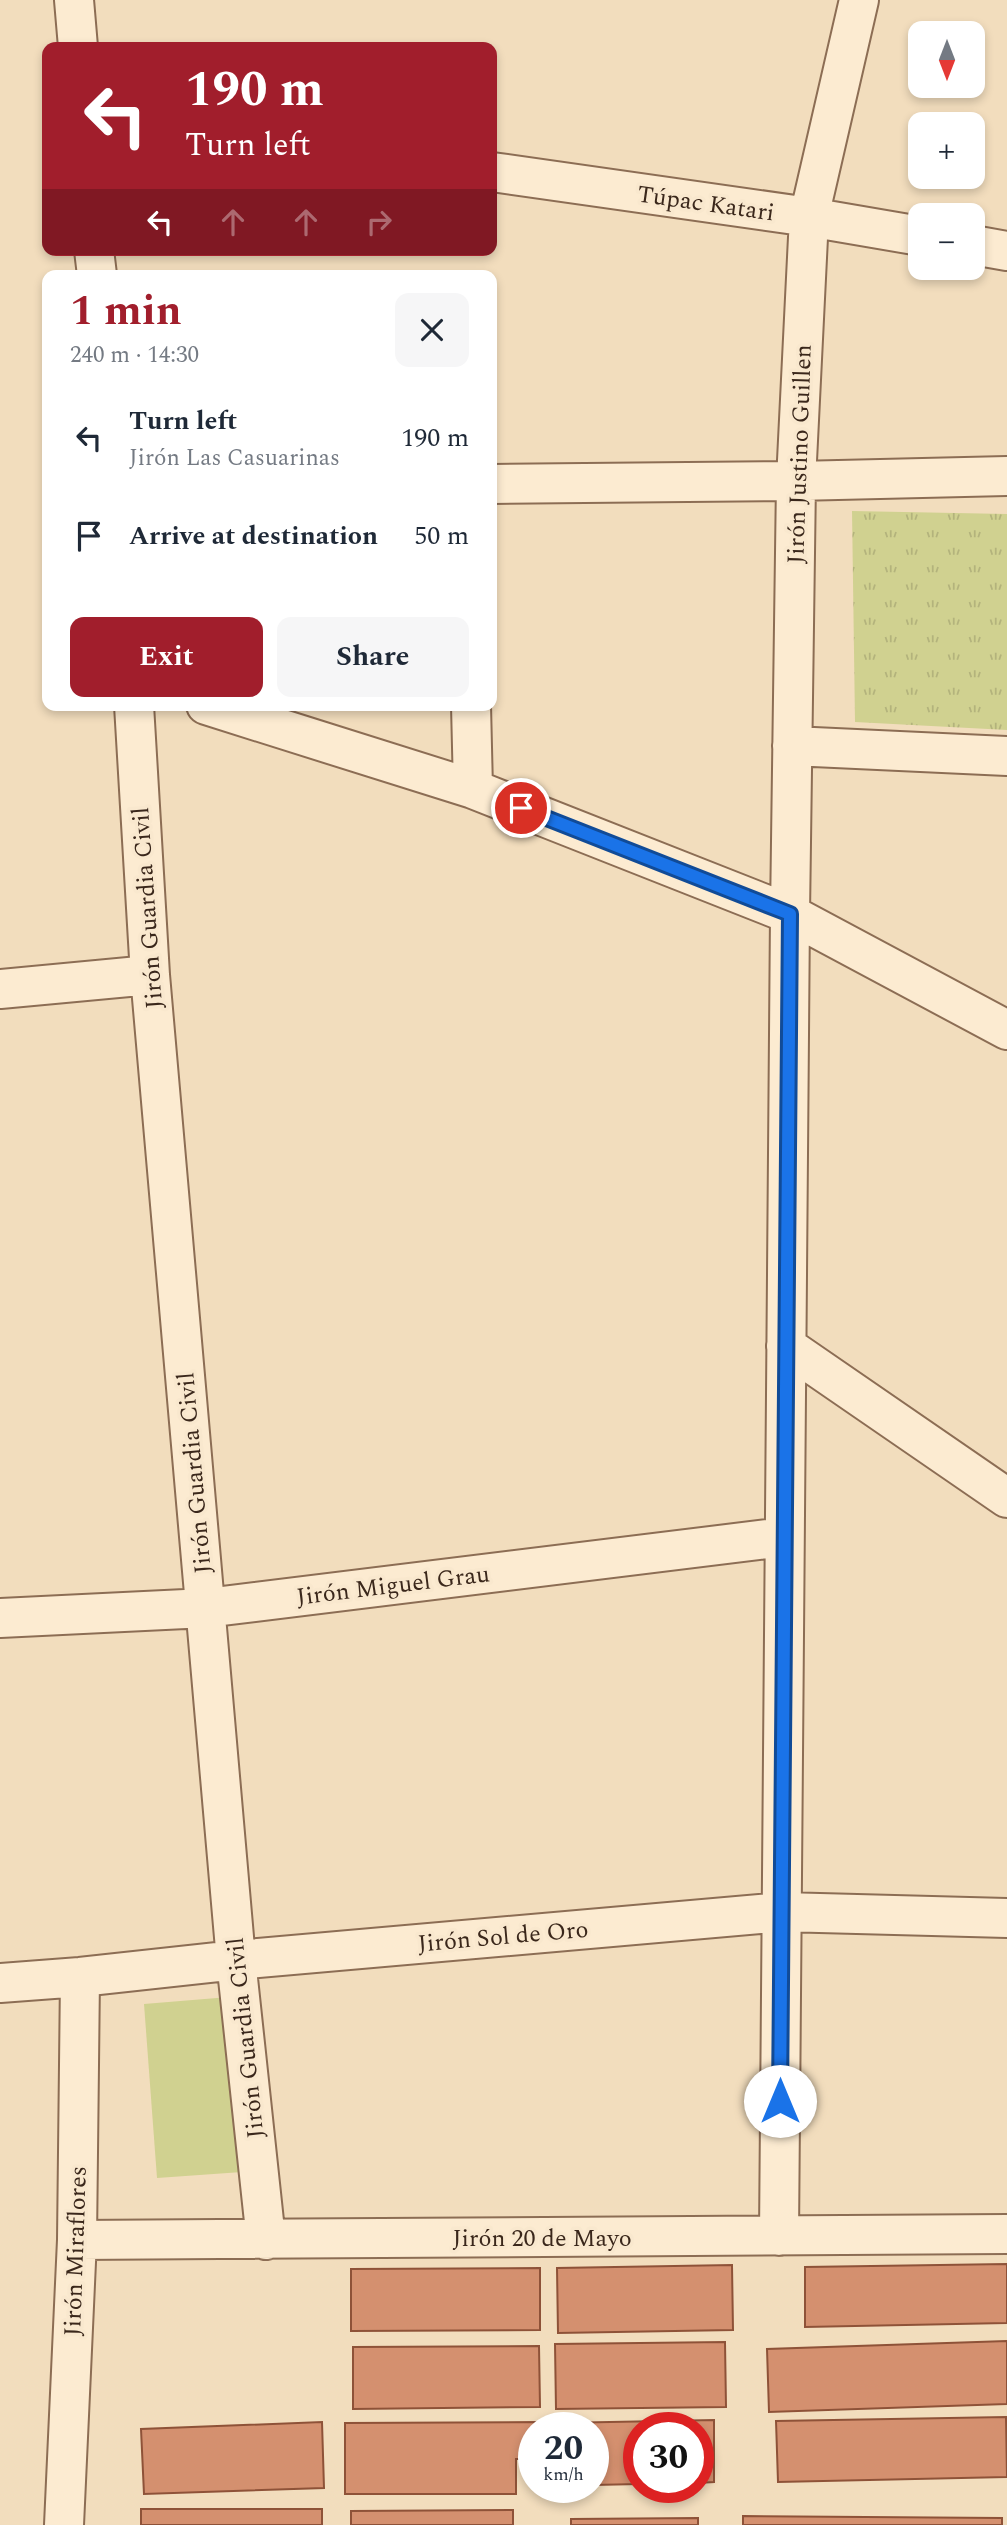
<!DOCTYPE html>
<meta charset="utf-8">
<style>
:root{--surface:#fff;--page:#f6f6f7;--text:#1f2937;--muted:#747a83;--accent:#a11e2c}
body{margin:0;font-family:Spectral,serif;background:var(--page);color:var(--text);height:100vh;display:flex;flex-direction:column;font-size:26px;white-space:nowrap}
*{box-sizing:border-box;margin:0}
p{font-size:23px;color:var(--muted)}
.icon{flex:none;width:38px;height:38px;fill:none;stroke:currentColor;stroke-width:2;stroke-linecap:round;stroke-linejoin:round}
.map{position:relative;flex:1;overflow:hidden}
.sheet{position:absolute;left:42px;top:270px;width:455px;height:441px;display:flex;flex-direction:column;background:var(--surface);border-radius:14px;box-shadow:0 4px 10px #0003}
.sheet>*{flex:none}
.banner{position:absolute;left:42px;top:42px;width:455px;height:214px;border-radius:14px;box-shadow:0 4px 10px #0003;background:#a11e2c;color:#fff;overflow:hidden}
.needle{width:46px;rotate:180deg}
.tools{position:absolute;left:908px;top:21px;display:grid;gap:14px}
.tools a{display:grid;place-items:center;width:77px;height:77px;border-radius:14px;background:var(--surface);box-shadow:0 4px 10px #0003;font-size:35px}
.speed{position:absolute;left:518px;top:2412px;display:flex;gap:14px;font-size:35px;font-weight:700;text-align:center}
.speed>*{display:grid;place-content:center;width:91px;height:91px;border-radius:50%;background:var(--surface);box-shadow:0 4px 10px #0003;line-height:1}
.speed small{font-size:18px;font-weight:400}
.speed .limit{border:10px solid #d22;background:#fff;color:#111}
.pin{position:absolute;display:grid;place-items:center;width:60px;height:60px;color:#fff;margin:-30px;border:4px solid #fff;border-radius:50%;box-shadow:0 2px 7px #0007}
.me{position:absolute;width:77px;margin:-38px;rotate:0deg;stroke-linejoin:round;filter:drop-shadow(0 0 5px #0008)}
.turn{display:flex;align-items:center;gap:24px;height:147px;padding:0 28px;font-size:32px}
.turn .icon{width:91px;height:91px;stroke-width:2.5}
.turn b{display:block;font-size:49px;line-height:60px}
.lanes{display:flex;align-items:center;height:66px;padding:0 28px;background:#0003;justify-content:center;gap:35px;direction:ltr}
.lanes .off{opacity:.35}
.round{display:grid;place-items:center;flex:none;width:74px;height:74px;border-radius:14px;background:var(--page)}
.overview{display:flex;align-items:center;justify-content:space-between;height:119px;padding:0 28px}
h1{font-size:42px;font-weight:700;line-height:52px;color:var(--accent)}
.primary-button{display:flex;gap:14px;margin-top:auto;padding:14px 28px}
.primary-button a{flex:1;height:80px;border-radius:14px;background:var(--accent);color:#fff;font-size:28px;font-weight:700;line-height:80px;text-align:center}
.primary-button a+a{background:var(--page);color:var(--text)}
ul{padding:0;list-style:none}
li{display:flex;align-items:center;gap:21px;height:98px;padding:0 28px}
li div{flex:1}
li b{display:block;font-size:26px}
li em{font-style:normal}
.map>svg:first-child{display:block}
.grass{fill:#d0d190}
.park{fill:url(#park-tufts)}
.building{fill:#d4906f;stroke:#8e5238;stroke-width:2}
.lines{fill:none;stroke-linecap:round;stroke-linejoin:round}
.minor-casing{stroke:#8c6d54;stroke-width:42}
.minor{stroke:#fcebd1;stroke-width:38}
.route-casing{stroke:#114b97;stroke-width:18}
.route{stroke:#1a73e8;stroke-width:12}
.labels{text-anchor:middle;stroke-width:7;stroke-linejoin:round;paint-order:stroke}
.street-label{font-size:24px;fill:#3a271b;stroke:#f9e8ce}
</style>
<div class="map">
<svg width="1007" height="2525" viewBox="0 0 1007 2525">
<defs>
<pattern id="park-tufts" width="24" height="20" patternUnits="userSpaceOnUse" patternTransform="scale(1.75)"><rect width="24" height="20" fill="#d0d190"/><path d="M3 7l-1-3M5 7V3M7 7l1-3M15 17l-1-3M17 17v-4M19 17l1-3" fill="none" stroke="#b3b37c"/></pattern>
</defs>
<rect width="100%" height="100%" fill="#f2ddbd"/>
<!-- grass -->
<path class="grass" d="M229,1997l13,175 -85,6 -13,-174z"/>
<!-- park -->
<path class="park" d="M852,511l155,3v216l-152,-8z"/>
<!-- building -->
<path class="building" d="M1007,2264v59l-202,4v-60z
M732,2265l1,65 -175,3 -1,-65z
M540,2268v62l-189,1v-62z
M1007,2341v63l-238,8 -2,-63z
M725,2342l1,65 -170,2 -1,-65z
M539,2346l1,61 -187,2v-62z
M1006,2417l1,60 -229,5 -2,-61z
M714,2420v62l-16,1v-56h-59v57l-46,1v-58h-35v-4z
M322,2422l2,66 -180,6 -3,-65z
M540,2422v5h-6v32h-18v35h-171v-71z
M141,2509h181v16h-181z
M513,2510v15h-162v-14z
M743,2516l259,2v7h-259z
M698,2518v7h-127v-6z"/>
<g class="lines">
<!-- minor casing -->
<g class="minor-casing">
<path id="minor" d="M74,0l4,47
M492,172l317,45 111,19
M973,245l34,6
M94,250l3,25
M492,484l304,-3 211,-5
M134,705l16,270 86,985 30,280
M206,705l267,84 317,125 217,116
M471,705l2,84
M792,746l215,10
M0,989l150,-14
M786,1346l221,152
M0,1618l206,-10 578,-71
M0,1983l80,-6 156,-17 546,-48 225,6
M779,2236l11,-1322 6,-433 13,-264 50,-217
M77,2240l930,-6
M64,2525l13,-285 3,-263"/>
</g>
<!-- minor -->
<use href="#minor" class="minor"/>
</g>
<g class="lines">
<!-- route casing -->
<g class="route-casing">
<path id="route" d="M521,808l269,106 -10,1187"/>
</g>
<!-- route -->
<use href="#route" class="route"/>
</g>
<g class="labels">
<!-- street labels -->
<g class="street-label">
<text transform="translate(706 203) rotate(8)" y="8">Túpac Katari</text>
<text transform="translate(799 454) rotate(-88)" y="8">Jirón Justino Guillen</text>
<text transform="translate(147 908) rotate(-94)" y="8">Jirón Guardia Civil</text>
<text transform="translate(194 1473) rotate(-95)" y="8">Jirón Guardia Civil</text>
<text transform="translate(393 1585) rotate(-7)" y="8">Jirón Miguel Grau</text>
<text transform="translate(503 1936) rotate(-5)" y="8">Jirón Sol de Oro</text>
<text transform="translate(245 2038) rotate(-96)" y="8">Jirón Guardia Civil</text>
<text x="542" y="2246">Jirón 20 de Mayo</text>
<text transform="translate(75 2251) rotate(-88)" y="8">Jirón Miraflores</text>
</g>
</g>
</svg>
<div class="tools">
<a><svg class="needle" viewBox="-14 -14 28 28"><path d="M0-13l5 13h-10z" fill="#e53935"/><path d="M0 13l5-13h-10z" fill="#747a83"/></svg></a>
<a>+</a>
<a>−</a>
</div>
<div class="speed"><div>20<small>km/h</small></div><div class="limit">30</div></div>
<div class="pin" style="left:521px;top:808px;background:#d93025"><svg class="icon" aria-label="arrive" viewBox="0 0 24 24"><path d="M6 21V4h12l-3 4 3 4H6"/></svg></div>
<svg class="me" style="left:780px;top:2101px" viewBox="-20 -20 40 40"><circle r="19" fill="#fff"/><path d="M0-13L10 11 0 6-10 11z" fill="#1a73e8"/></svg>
<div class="banner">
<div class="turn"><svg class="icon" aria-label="left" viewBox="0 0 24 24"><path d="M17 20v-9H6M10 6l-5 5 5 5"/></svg><div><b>190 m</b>Turn left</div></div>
<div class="lanes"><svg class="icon" aria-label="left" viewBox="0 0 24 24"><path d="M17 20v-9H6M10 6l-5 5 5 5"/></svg><svg class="icon off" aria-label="ahead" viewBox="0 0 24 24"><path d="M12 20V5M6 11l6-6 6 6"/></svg><svg class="icon off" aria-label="ahead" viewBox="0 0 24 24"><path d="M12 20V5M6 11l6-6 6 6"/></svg><svg class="icon off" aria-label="right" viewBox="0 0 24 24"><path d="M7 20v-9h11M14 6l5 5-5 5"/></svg></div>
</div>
<section class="sheet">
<div class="overview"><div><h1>1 min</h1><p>240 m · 14:30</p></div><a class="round"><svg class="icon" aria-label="close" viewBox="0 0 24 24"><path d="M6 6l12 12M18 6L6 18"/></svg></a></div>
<ul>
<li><svg class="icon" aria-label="left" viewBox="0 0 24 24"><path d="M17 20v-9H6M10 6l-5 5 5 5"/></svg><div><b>Turn left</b><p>Jirón Las Casuarinas</p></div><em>190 m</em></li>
<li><svg class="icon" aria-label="arrive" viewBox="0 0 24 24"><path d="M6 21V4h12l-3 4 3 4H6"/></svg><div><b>Arrive at destination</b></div><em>50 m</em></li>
</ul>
<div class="primary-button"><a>Exit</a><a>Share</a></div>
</section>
</div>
